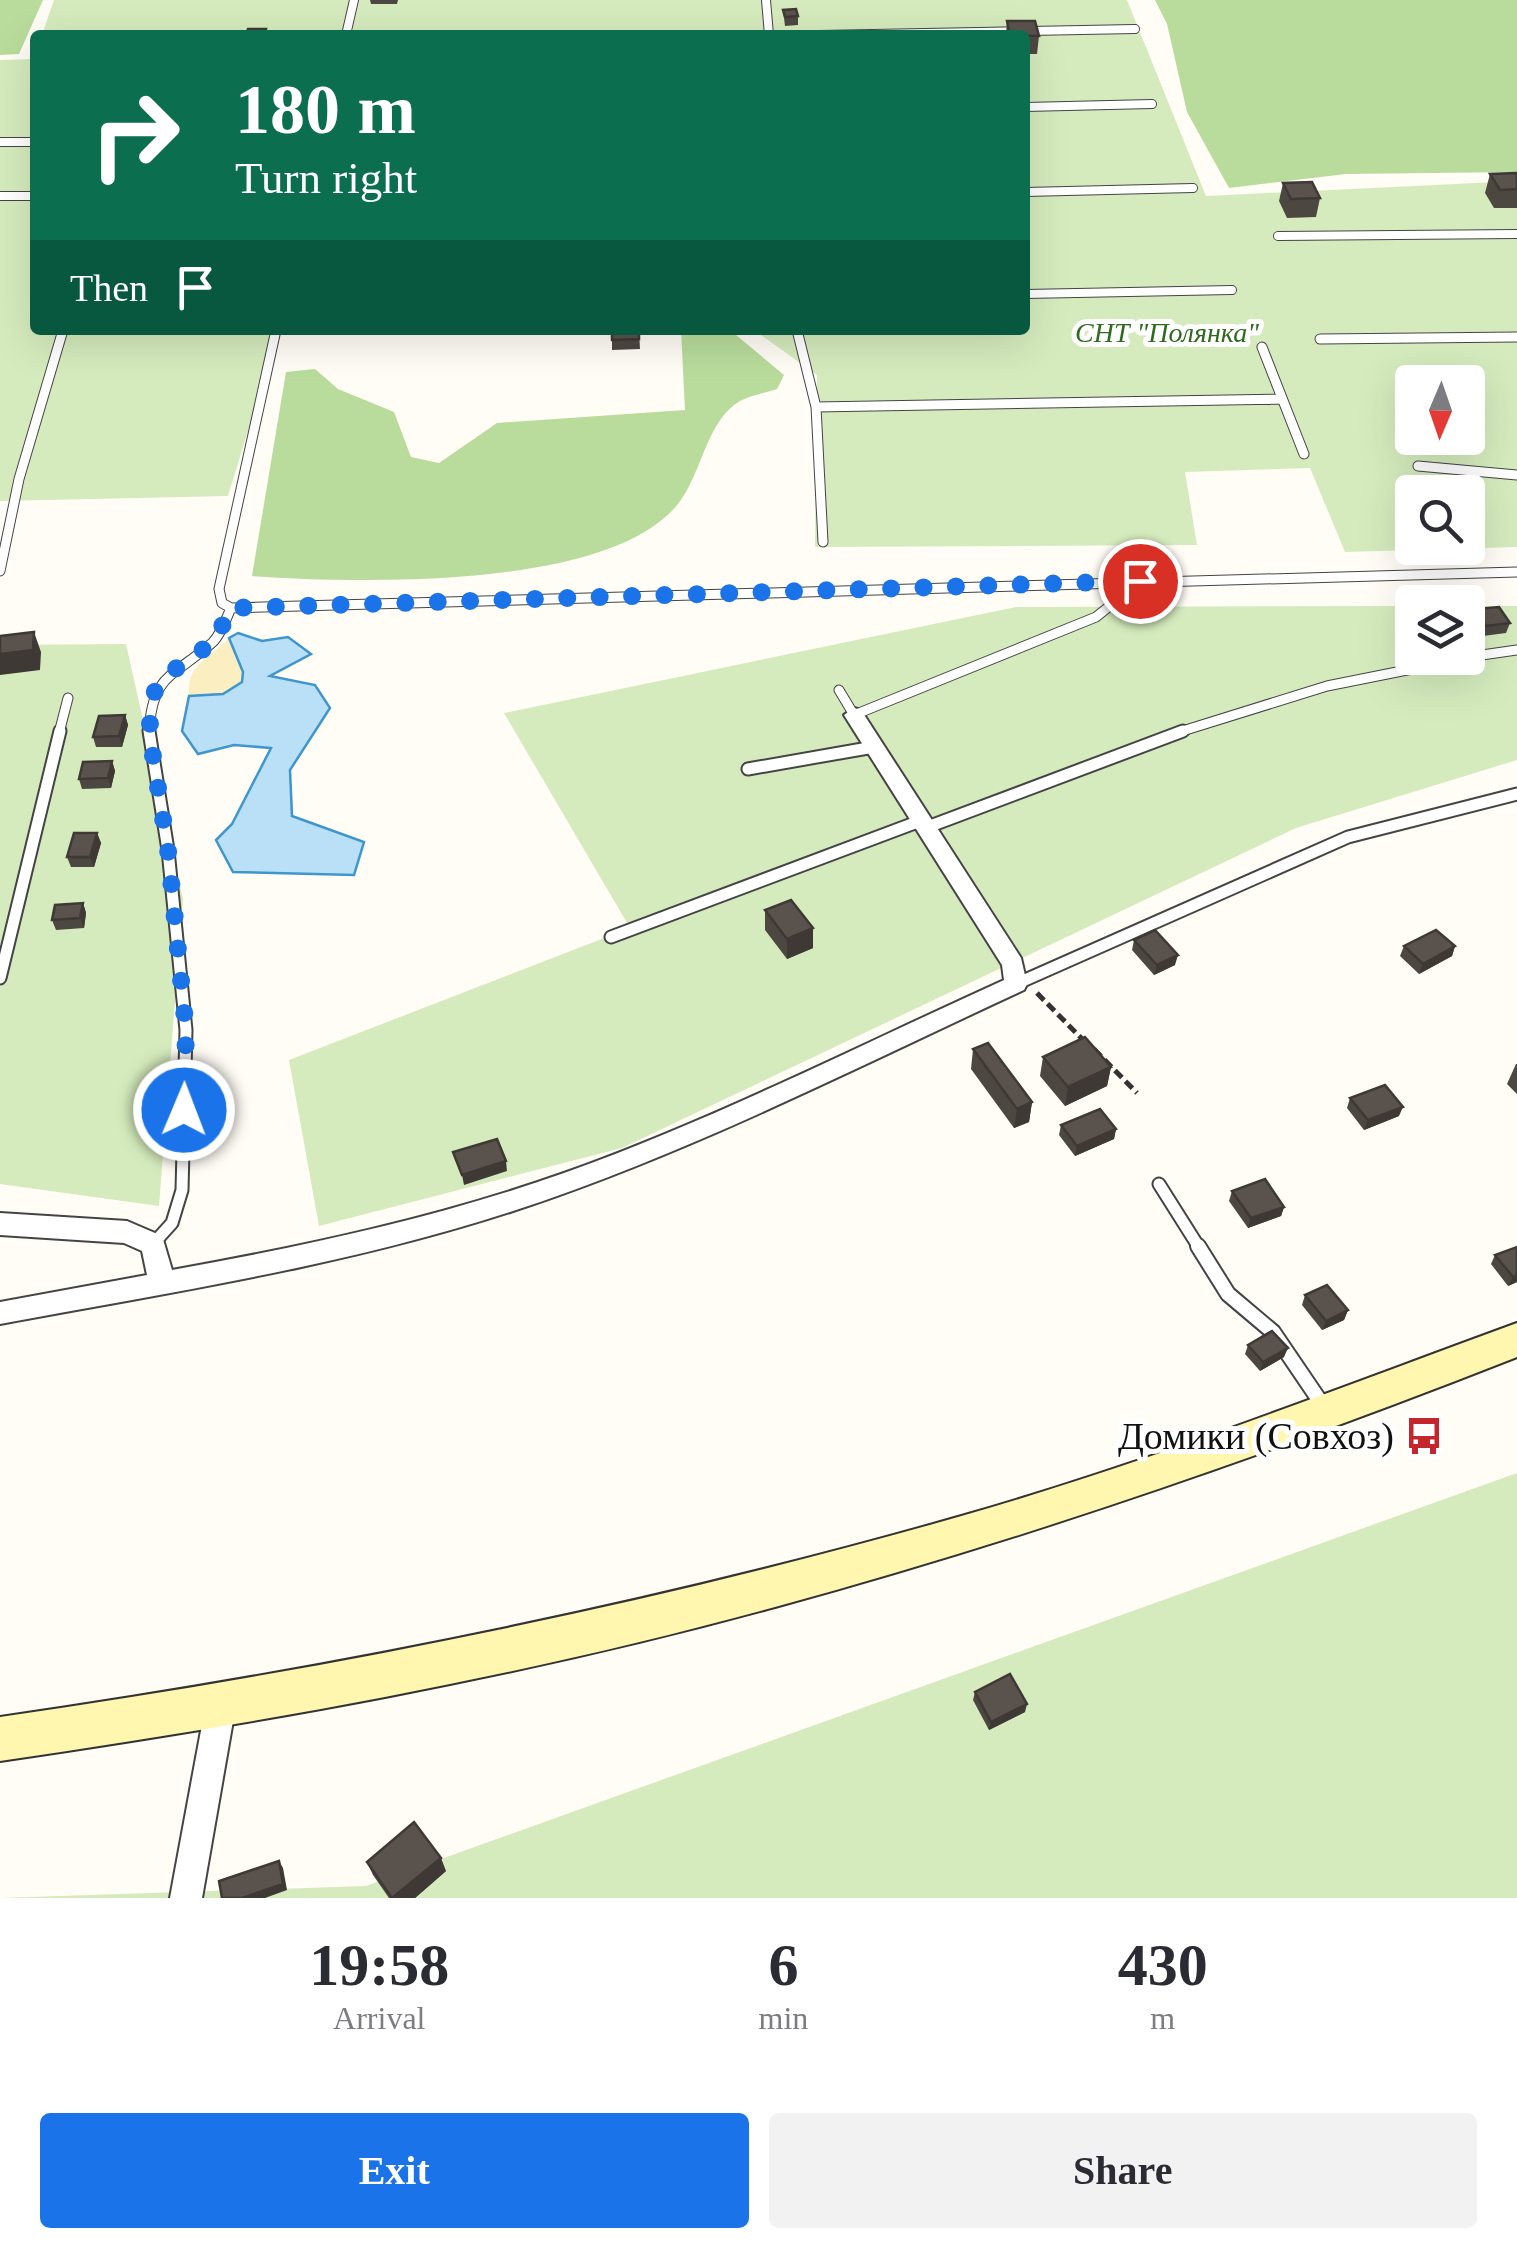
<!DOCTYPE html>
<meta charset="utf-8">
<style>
:root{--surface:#fff;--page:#f2f2f3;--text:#2b2b33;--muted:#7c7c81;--accent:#1a73e8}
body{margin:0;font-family:"Times New Roman",serif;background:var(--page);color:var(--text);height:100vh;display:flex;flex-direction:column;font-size:38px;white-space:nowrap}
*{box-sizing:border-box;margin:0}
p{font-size:32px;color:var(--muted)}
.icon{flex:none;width:55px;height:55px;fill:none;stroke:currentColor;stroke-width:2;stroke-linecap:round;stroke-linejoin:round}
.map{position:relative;height:1898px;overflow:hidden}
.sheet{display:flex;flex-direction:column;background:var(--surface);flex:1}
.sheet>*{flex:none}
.banner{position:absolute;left:30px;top:30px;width:1000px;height:305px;border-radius:10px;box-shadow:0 10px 40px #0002;background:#0b6e4f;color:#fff;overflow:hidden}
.needle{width:65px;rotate:182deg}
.tools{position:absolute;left:1395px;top:365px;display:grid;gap:20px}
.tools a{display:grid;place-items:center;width:90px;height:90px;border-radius:10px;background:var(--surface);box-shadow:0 10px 40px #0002;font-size:50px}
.pin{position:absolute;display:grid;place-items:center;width:85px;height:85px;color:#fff;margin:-42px;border:5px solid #fff;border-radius:50%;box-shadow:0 2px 10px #0007}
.me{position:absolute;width:110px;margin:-55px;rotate:1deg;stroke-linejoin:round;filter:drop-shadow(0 0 8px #0008)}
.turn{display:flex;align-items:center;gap:35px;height:210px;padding:0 40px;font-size:45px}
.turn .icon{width:130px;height:130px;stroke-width:2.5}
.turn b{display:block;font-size:70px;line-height:85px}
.then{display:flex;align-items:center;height:95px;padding:0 40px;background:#0003;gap:20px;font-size:38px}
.eta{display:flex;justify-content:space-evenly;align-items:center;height:170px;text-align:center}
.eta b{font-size:60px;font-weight:600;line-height:70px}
.action{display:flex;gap:20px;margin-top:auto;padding:20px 40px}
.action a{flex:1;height:115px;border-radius:10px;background:var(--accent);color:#fff;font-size:40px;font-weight:600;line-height:115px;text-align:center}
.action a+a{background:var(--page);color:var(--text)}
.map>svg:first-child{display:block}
.green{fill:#d5ebbd;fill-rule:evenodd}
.forest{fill:#b9dc9c}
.sand{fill:#fbeec1}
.water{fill:#b9e0f7;stroke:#3f96cf;stroke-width:2.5}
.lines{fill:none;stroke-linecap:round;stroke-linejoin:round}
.lane-far3-casing{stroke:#444;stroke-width:10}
.lane-far2-casing{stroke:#444;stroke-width:11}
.lane-far1-casing{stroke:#444;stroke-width:15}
.lane-casing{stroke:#444;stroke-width:18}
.street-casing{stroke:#444;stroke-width:4}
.secondary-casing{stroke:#333;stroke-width:4}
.path{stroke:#333;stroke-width:5;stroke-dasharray:10 5;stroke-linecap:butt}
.lane-far3{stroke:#fff;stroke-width:8}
.lane-far2{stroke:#fff;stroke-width:9}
.lane-far1{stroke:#fff;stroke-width:11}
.lane{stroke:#fff;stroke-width:14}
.street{fill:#fff;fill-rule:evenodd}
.secondary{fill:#fff6b0;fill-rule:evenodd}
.wall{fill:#4d4742}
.shaded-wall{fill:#3f3936}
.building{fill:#5a524d;stroke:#3f3936;stroke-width:2.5}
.route{stroke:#1a73e8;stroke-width:18;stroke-dasharray:0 32.4}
.labels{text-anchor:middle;stroke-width:10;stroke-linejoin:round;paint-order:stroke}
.far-park-label{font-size:28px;font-style:italic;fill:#2f6b1f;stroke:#fff}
.near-poi-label{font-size:38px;fill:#111;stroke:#fff;text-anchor:end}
</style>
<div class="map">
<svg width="1517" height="1898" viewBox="0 0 1517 1898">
<rect width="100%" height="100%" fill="#fffdf5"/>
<!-- green -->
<path class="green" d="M54,0h1073l79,196 311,-15v366l-172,5 -35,-84 -125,4 12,73 -382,2 2,-172 -63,-45h271v-295h-983zM1412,382h56v56h-56zM1412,492h56v56h-56z
M35,53v277h244l-51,166 -228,5v-441l32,-1z
M1412,606v52h56v-52h49v154l-221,68 -674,320 -303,78 -30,-166 341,-132 -126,-215 512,-106z
M126,644l57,255 -24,307 -159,-22v-539z
M1517,1473v425h-1517l366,-12z"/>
<!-- forest -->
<path class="forest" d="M0,0h43l-24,54 -19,1z
M1155,0h362v172l-171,2 -117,14 -42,-76 -20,-88z
M681,330h49l54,45 -7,14c-12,4 -26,6 -37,12 -34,20 -38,73 -62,103 -70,87 -323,79 -426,72l34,-204 29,-3 23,20 56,23 17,45 28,6 58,-40 188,-13z"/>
<!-- sand -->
<path class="sand" d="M229,638l14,34 -1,10 -19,12 -34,2c-3,-32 21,-37 40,-58z"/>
<!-- water -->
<path class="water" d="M238,633l24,8 26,-4 23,17 -41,22 45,9 15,23 -40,62 2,46 72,26 -10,33 -121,-3 -17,-32 16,-16 39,-76 -37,-3 -36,9 -16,-23 7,-35 34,-2 19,-12 1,-10 -14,-34z"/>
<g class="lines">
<!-- lane-far3 casing -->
<g class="lane-far3-casing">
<path id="lane-far3" d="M766,0l3,35
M346,35l8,-35
M819,35l316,-6
M1025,107l127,-3
M0,142h35
M1025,192l168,-4
M0,196h35
M1278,236l239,-2
M1025,294l207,-4"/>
</g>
<!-- lane-far2 casing -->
<g class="lane-far2-casing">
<path id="lane-far2" d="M276,330l-57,259 3,14 9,5 1286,-36
M797,330l19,77 7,135
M1320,339l197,-2
M1262,347l42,107
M816,407l466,-8
M1418,466l99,9
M0,571l19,-92 44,-149
M1468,657l49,-7
M839,690l15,25 242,-98 45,-36
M59,733l9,-35
M149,733c3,-60 24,-55 64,-91 8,-8 13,-23 18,-34
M1176,733l151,-47 140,-28"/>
</g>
<!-- lane-far1 casing -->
<g class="lane-far1-casing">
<path id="lane-far1" d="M149,731l19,119 18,180 -4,160 -10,33 -19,21
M748,769l126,-22
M925,828l258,-97
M611,937l309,-116
M0,978l60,-247
M1016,984l332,-147 169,-43
M1159,1184l41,65"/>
</g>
<!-- lane casing -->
<g class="lane-casing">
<path id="lane" d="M1198,1246l30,48 45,38 51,75"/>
</g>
<!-- street casing -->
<g class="street-casing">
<path id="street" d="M854,708l7,2 160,248 6,26 -3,6c-169,78 -336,164 -514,222 -166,54 -339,80 -510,112v-22l147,-27 -5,-24 -18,-8 -124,-8v-22l127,8 35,15 10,34c133,-24 265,-52 392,-97 151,-54 294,-127 440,-193l-2,-15 -158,-250z
M220,1694l11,4 4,11 -33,189h-32l35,-189 4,-11z"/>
</g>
<!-- secondary casing -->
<g class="secondary-casing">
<path id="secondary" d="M1517,1323v34c-244,96 -489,181 -742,250 -254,70 -514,116 -775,154v-44c324,-47 643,-110 958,-200 190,-54 373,-126 559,-194z"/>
</g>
<!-- path -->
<path class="path" d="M1037,993l48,49
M1094,1049l43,44"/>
<!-- lane-far3 -->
<use href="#lane-far3" class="lane-far3"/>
<!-- lane-far2 -->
<use href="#lane-far2" class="lane-far2"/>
<!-- lane-far1 -->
<use href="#lane-far1" class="lane-far1"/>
<!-- lane -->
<use href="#lane" class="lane"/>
<!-- street -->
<use href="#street" class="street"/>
<!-- secondary -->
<use href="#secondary" class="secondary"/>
</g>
<!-- wall -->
<path class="wall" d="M370,0h28l-1,4h-26z
M783,10l15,6v9l-13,1z
M1007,21l32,15 -2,18h-12v-19h-19z
M1517,173v35h-23l-9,-15 5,-19z
M1283,183l37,15 -4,19 -29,1 -8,-17z
M639,330l1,19 -28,1v-10z
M1476,609l34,14 -4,10 -23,3 -11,-17z
M125,715l3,10 -6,22h-26l-3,-10z
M112,761l3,10 -4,17 -29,1 -3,-10z
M97,833l4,10 -7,24h-23l-4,-10z
M83,903l3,10 -2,15 -28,2 -4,-10z
M765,910l48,18v20l-26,11 -22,-29z
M1134,940l41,25 -21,10 -22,-25z
M1404,946h51l-3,10 -33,18 -19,-18z
M973,1049l59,53 -3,20 -15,6 -43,-59z
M1043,1057l68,10 -4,19 -42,20 -25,-30z
M1516,1064h1v30l-10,-10z
M1350,1098l49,18 -35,14 -17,-22z
M1061,1125l55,4 -2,10 -39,17 -16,-21z
M1232,1191l52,16 -3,9 -33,12 -19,-27z
M1517,1247v35l-9,4 -17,-22 4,-9z
M1305,1295l43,15 -4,10 -22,10 -20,-25z
M1248,1345l36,12 -24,14 -15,-17z
M975,1692l50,20 -36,18 -16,-30z
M367,1862l79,9 -31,27h-26l-16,-23z"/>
<!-- shaded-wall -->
<path class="shaded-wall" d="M34,632l7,20 -1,18 -40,5v-21z
M125,715l3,10 -6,22 -3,-11z
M112,761l3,10 -4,17 -3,-10z
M97,833l4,10 -7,24 -4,-10z
M83,903l3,10 -2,15 -4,-10z
M813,928v20l-26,11v-20z
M1455,946l-3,10 -33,18 4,-10z
M1178,955l-3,10 -21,10 3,-10z
M1111,1067l-4,19 -42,20 3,-19z
M1032,1102l-3,20 -15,6 3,-19z
M1403,1107l-4,9 -35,14 4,-10z
M1116,1129l-2,10 -39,17 2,-10z
M506,1161l1,10 -43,14 -2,-10z
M1284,1207l-3,9 -33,12 3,-10z
M1517,1275v7l-9,4 5,-9z
M1348,1310l-4,10 -22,10 4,-9z
M1288,1348l-4,9 -24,14 3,-9z
M1027,1704l-2,8 -36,18 2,-8z
M441,1858l5,13 -31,27h-21z
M279,1861l4,7 4,22 -22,8h-23z"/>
<!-- building -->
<path class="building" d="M796,9l2,7 -13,1 -2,-7z
M1007,21h28l4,15 -29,-1z
M248,29h18l-2,6h-18z
M1517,173v16l-17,1 -10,-16z
M1312,182l8,16 -29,1 -8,-16z
M612,330h27v9l-27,1z
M1499,607l11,16 -24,3 -10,-17z
M34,632l-1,18 -33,4v-18z
M125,715l-6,21 -26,1 6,-21z
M112,761l-4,17 -29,1 4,-17z
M74,833h23l-7,24h-23z
M791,900l22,28 -26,11 -22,-29z
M83,903l-3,15 -28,2 3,-15z
M1155,930l23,25 -21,10 -23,-25z
M1436,930l19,16 -32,18 -19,-18z
M1085,1037l26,30 -43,20 -25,-30z
M988,1043l44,59 -15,7 -44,-60z
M1385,1085l18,22 -35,13 -18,-22z
M1100,1109l16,20 -39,17 -16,-21z
M497,1139l9,22 -44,14 -9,-23z
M1265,1179l19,28 -33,11 -19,-27z
M1517,1247v28l-4,2 -18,-22z
M1327,1285l21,25 -22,11 -21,-26z
M1272,1331l16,17 -25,14 -15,-17z
M1010,1674l17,30 -36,18 -16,-30z
M414,1822l27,36 -49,40 -25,-36z
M279,1861l4,23 -41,14h-20l-3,-17z"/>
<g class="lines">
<!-- route -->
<path class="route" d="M184,1110l2,-80 -18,-180 -19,-119 5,-38 10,-16 52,-37 14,-32 910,-27"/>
</g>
<!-- icons -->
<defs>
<g id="bus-bare" transform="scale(3)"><path d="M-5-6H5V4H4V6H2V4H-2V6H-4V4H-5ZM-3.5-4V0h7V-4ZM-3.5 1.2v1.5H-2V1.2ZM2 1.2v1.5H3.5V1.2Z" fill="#c4262e" stroke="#fff" stroke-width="2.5" paint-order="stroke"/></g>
</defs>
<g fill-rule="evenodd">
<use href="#bus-bare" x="1424" y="1436"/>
</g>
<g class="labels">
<!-- far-park labels -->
<g class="far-park-label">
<text x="1167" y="342">СНТ "Полянка"</text>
</g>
<!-- near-poi labels -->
<g class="near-poi-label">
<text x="1394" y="1449">Домики (Совхоз)</text>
</g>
</g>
</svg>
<div class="tools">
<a><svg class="needle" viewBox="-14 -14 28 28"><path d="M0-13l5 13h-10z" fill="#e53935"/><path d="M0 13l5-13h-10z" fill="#7c7c81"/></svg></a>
<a><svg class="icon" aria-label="search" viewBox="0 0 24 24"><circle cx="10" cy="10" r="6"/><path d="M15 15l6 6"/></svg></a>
<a><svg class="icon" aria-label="layers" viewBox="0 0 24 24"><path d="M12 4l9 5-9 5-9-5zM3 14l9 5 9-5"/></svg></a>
</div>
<div class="pin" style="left:1140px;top:581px;background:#d93025"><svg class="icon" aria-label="arrive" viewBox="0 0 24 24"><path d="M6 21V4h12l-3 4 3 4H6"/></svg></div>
<svg class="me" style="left:184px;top:1110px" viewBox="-20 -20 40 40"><circle r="17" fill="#1a73e8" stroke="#fff" stroke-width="3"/><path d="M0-11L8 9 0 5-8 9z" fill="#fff"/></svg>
<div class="banner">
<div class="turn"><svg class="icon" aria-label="right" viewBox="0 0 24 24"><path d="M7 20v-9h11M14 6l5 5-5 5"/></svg><div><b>180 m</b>Turn right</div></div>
<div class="then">Then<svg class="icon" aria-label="arrive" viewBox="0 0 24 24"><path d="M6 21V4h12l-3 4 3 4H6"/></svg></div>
</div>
</div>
<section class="sheet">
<div class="eta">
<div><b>19:58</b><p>Arrival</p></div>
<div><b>6</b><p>min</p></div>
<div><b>430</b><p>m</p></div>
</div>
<div class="action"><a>Exit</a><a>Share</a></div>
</section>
